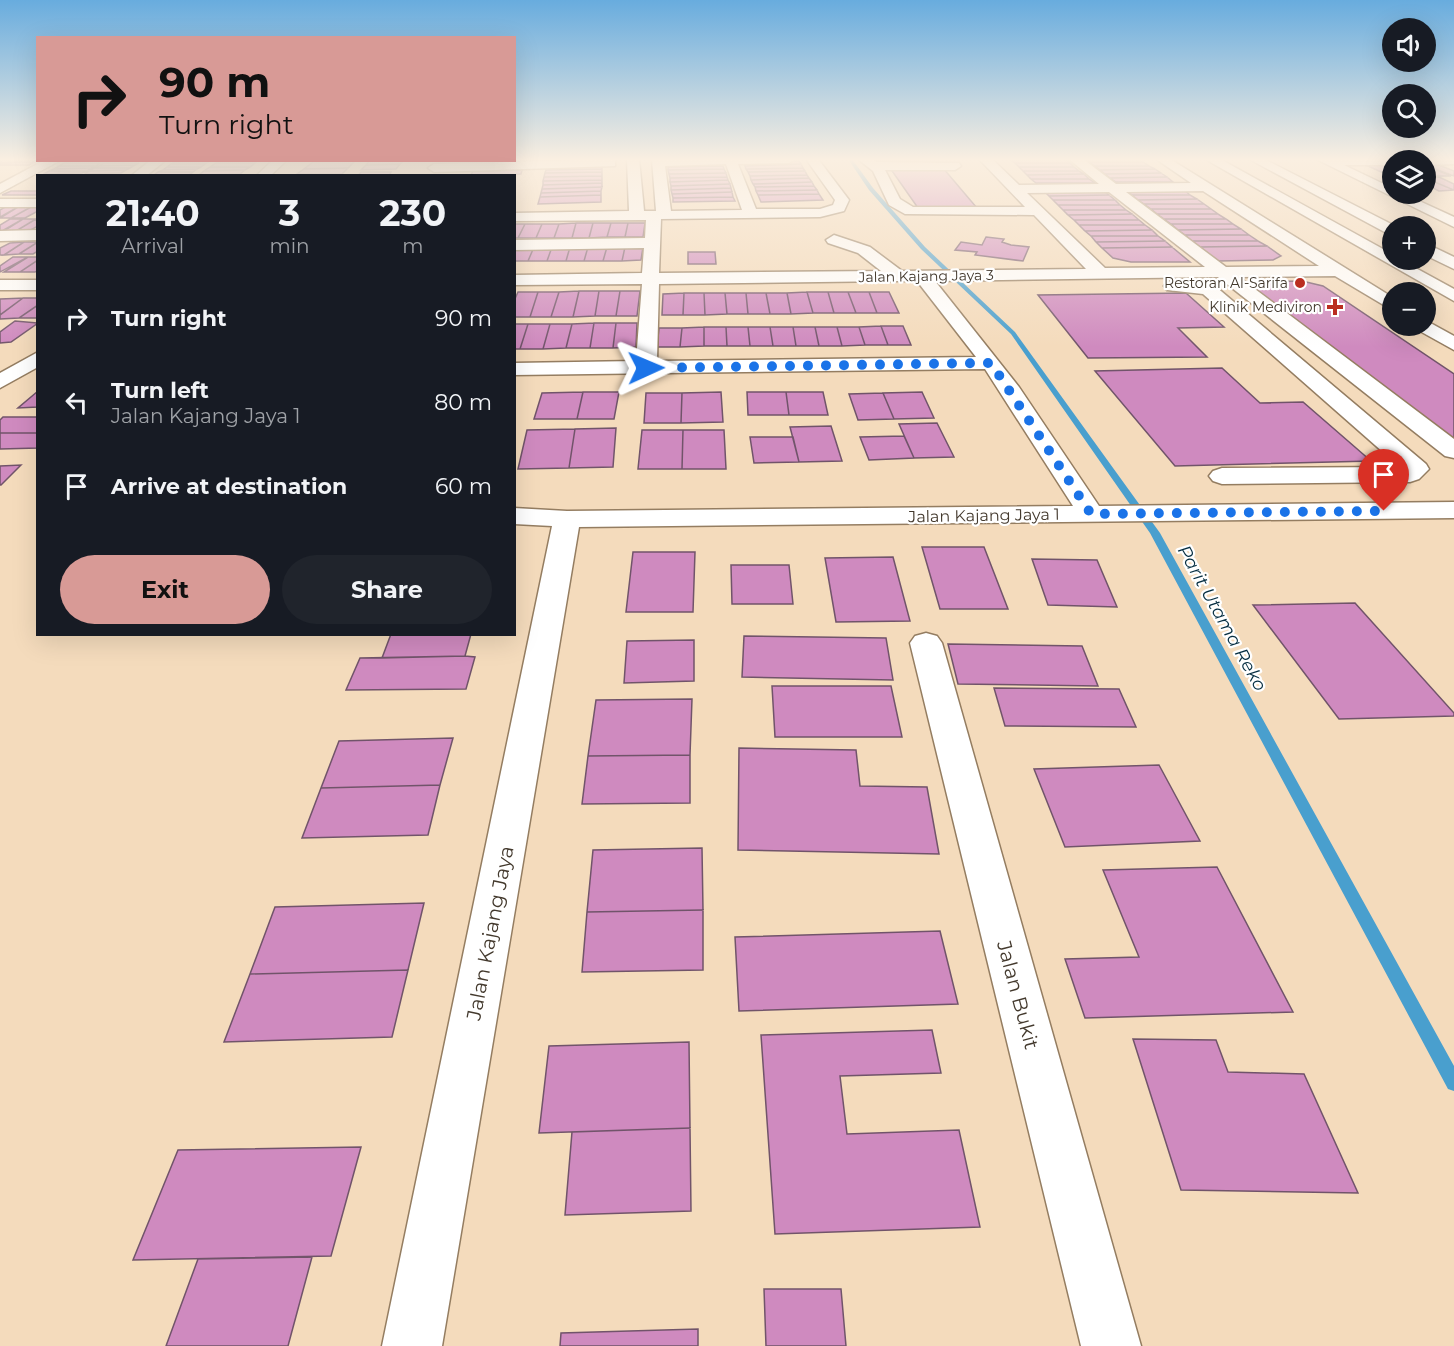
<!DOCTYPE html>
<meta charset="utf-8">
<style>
:root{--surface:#171b24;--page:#20242c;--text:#f1f3f6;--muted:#9ea1a6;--accent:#d89a96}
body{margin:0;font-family:Montserrat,sans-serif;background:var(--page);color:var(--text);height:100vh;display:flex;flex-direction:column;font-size:22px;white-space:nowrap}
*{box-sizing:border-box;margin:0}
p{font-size:20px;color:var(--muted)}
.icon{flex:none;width:33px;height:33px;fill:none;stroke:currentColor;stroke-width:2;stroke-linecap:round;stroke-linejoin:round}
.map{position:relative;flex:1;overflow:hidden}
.details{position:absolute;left:36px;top:174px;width:480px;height:462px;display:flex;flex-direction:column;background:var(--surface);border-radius:0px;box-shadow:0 6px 24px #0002}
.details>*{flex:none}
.banner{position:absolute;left:36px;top:36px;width:480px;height:126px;border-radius:0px;box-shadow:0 6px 24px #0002;background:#d89a96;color:#111;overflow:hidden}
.fabs{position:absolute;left:1382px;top:18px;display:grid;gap:12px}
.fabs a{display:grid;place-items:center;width:54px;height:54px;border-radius:50%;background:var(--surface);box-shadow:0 6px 24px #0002;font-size:30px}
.pin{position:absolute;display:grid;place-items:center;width:51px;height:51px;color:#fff;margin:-62px -26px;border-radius:50% 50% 50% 0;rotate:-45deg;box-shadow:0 0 6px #0007}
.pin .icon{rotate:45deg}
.me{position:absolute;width:66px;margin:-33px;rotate:89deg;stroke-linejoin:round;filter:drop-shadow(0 0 4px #0008)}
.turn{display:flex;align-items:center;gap:21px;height:126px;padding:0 24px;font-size:27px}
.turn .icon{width:78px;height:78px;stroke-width:2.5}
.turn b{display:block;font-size:42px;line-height:51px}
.eta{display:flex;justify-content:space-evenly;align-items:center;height:102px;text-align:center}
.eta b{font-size:36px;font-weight:700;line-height:42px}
.primary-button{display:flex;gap:12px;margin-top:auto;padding:12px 24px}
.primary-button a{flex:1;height:69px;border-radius:36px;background:var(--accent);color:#111;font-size:24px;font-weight:700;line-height:69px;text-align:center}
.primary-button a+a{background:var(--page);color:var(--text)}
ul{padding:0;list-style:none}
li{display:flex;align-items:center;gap:18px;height:84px;padding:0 24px}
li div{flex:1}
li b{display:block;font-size:22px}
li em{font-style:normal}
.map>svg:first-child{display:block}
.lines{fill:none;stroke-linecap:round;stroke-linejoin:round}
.stream{fill:#499fce;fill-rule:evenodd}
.building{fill:#cf8abf;stroke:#71546a;stroke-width:1.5}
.minor-casing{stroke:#947d61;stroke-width:3}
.highway-casing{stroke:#947d61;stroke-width:3}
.minor{fill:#fff;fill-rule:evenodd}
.highway{fill:#fff;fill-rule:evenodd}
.route{stroke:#1a73e8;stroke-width:10;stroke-dasharray:0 18}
.poi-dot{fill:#ba2d20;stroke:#fff;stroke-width:2}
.labels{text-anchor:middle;stroke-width:4.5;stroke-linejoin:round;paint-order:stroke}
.far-street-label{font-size:14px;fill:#43392d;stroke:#fff}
.far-poi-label{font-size:14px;fill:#43392d;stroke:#fff;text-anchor:end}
.street-label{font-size:16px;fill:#43392d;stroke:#fff}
.water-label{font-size:18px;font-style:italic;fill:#052d40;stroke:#fff}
.near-street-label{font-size:20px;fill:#43392d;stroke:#fff}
</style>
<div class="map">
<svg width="1454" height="1346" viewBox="0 0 1454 1346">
<rect width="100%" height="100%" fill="#f4dbbc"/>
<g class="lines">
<!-- stream -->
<path class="stream" d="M848,159h4l21,29 52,59 90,85 145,201 294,533v25l-6,-2 -298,-556 -139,-199 -90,-85 -52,-59z"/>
</g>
<!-- building -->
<path class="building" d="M872,159h65l4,5 -65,1z
M1065,159l5,4h-55l-4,-3z
M1085,159h54l4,3h-54z
M2,160h36l-38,3z
M108,160h35l-39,3z
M219,160h40l-4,3h-39z
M370,160h34l-4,4 -34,1z
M68,161h37l-5,2h-36z
M355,161l-7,7 -44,1 9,-7z
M799,161l2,3 -56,2 -2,-4z
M34,162l-5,3h-29v-2z
M175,162h33l-3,2h-34z
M1089,162h54l6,4h-54z
M64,163h36l-4,3h-37z
M104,163h35l-4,2 -36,1z
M216,163h39l-5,4h-40z
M1015,163h55l4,4h-55z
M171,164h34l-4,3h-34z
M400,164l-4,5 -35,1 5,-5z
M801,164l2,4 -57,1 -1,-3z
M135,165l-5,3h-36l5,-2z
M602,165v4l-56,1v-4z
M1366,165h15l11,5v7z
M1425,165l26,11h-15l-11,-5z
M1425,165h14l15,6v5z
M59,166h37l-5,2 -37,1z
M723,166l1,3 -56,1v-3z
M1095,166h54l6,3 -55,1z
M167,167h34l-4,2 -34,1z
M210,167h40l-5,3 -41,1z
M1019,167h55l5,4h-56z
M91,168l-4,3h-38l5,-2z
M94,168h36l-4,2 -37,1z
M348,168l-6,6h-45l7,-5z
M803,168l2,3 -57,1 -2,-3z
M890,168h53l34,40h-59z
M197,169l-4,3h-35l5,-2z
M602,169v3l-57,1 1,-3z
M724,169l2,4 -57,1 -1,-4z
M1155,169l6,4 -56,1 -5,-4z
M126,170l-5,3 -36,1 4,-3z
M245,170l-5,4 -41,1 5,-4z
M522,170l-1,4 -50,1 2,-4z
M49,171h38l-5,2 -38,1z
M805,171l2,4 -57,1 -2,-4z
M1023,171h56l5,3 -57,1z
M158,172h35l-4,3h-35z
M361,172h30l-2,4h-31z
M602,172v4l-58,1 1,-4z
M726,173l1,4 -57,1 -1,-4z
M1161,173l6,4 -57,1 -5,-4z
M1084,174l5,5h-58l-4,-4z
M807,175l2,3 -58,2 -1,-4z
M602,176v4l-59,1 1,-4z
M727,177l1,3 -58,2v-4z
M1167,177l6,5h-57l-6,-4z
M1439,177l15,7v6l-29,-12z
M809,178l3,4 -59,2 -2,-4z
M1425,178l29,12 -15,1 -14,-7z
M1031,179h58l6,4h-59z
M602,180v3l-59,2v-4z
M728,180l2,4 -59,2 -1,-4z
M812,182l2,4 -59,1 -2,-3z
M1116,182h57l6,4h-58z
M602,183v4l-60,2 1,-4z
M1036,183h59l5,4 -59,1z
M730,184l1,4 -60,2v-4z
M814,186l3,4 -61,1 -1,-4z
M602,187l-1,4 -60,2 1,-4z
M731,188l1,4 -60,2 -1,-4z
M817,190l2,4 -61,1 -2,-4z
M1184,190l6,5h-58l-5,-4z
M11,191h27v4h-36z
M601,191v4l-61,2 1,-4z
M1044,191h60l5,4 -60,1z
M732,192l1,5 -60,1 -1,-4z
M819,194l4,6 -62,2 -3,-7z
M601,195v7l-63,2 2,-7z
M1109,195l6,5h-62l-4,-4z
M1132,195h58l7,4 -59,1z
M733,197l2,4 -62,1v-4z
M1197,199l7,5h-60l-6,-4z
M1053,200h62l5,5h-62z
M1144,204h60l7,5h-60z
M1058,205h62l6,5h-63z
M5,207h13l-18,10v-7z
M18,207h13l-20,11h-11z
M31,207h7v4l-13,7h-14z
M1151,209h60l7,5h-61z
M1063,210h63l6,4 -64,1z
M1132,214l7,6h-65l-6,-5z
M1157,214h61l8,5h-62z
M10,219h13l-23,13v-7z
M23,219h13l-20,12 -14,1z
M36,219l2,7 -9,5h-13z
M1164,219h62l7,5h-62z
M1074,220h65l6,5h-66z
M576,223l-4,15h-18l5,-14z
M576,223h17l-4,15h-17z
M593,223h18l-4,14 -18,1z
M611,223h17l-3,14h-18z
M628,223h17l-2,14h-18z
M514,224h11l-7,14h-4z
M525,224h17l-6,14h-18z
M542,224h17l-5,14h-18z
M1171,224h62l8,5 -63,1z
M1079,225h66l7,5 -67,1z
M1241,229l8,6h-64l-7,-5z
M1152,230l6,6h-67l-6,-5z
M1185,235h64l9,6h-66z
M1091,236h67l7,5 -69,1z
M986,237l18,2 -2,3 9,3 18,2 -6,14 -48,-6 2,-3 -22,-2 6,-8 21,3z
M1165,241l7,6 -70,1 -6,-6z
M1192,241h66l9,5 -67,1z
M24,242l-20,13h-4v-7l10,-5z
M24,242h14l-19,12 -15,1z
M38,242v9l-5,3h-14z
M1267,246l14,10 -8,4 -55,1 -18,-14z
M534,247l-6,14h-14v-11z
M534,247h18l-5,14h-19z
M552,247h18l-4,14h-19z
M570,247h18l-4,14h-18z
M588,247h19l-4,14h-19z
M607,247h18l-3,14h-19z
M625,247h18l-2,13 -19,1z
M1172,247l18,15h-59l-18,-4 -11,-10z
M688,252h27l1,12h-28z
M13,257h15l-28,15v-6z
M28,257h10v3l-18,12h-16z
M38,260v10l-3,2h-15z
M1302,281l21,5 131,88v71l-211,-163z
M579,291l-6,26h-22l8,-25z
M579,291h20l-4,25 -22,1z
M599,291h21l-4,25h-21z
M620,291h20l-3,25h-21z
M518,292h20l-8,25h-16v-16z
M538,292h21l-8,25h-21z
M807,292l6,21 -22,1 -4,-21z
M807,292h21l6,21h-21z
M828,292h20l8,21h-22z
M848,292h21l8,21h-21z
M869,292h20l10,21h-22z
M684,293l-1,22h-21l1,-21z
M684,293h20l1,22h-22z
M704,293h21l2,21 -22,1z
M725,293h21l2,21h-21z
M746,293h20l4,21h-22z
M766,293h21l4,21h-21z
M1186,293l38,34 -46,1 29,29 -119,1 -50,-63z
M23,298l-23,17v-16z
M23,298h15v7l-19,13 -19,1v-4z
M38,305v13h-19z
M15,321l23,2 -27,19 -11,1v-11z
M594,323l-4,25h-24l6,-24z
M594,323h22l-3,25h-23z
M616,323h21l-1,24 -23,1z
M514,324h14l-8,25h-6z
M528,324h22l-7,25h-23z
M550,324h22l-6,24 -23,1z
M881,326h22l8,19h-23z
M881,326l7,19h-23l-6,-18z
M704,327h22l1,19h-23z
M704,327v19l-24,1 2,-19z
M726,327h22l2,19h-23z
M748,327h22l3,19h-23z
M770,327h23l3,19h-23z
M793,327h22l4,19h-23z
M815,327h22l5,19h-23z
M837,327h22l6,18 -23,1z
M659,328h23l-2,19h-23z
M1222,368l38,35 43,-1 68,59 -196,5 -80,-95z
M38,391v16l-20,1z
M583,392l-6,27h-43l8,-26z
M583,392h36l-5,27h-37z
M721,392l2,30 -42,1 1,-30z
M747,392h39l3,23h-41z
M786,392h37l5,23h-39z
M922,392l12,26 -40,1 -11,-26z
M646,393h36l-1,30h-37z
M883,393l11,26 -36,1 -9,-26z
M3,417h35v16h-38v-13z
M937,423l17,34 -40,1 -15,-34z
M831,426l11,35 -43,1 -9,-35z
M616,428l-3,39 -44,1 6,-39z
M575,429l-6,39 -51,1 9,-39z
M642,430h41l-1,39h-44z
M683,430h41l2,39h-44z
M0,433h38v15l-38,1z
M904,436l10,22 -45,2 -9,-23z
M750,437h43l6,25 -45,1z
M21,465l-20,20h-1v-19z
M922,547h62l24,62h-68z
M633,552h62l-2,60h-67z
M893,557l17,64 -74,1 -11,-64z
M1032,559l65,1 20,47 -69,-2z
M731,565h58l4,39h-61z
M1355,603l99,110v3l-115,3 -86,-114z
M391,634h80l-6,22 -83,2z
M744,636l142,2 7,42 -151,-3z
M694,640v41l-70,2 3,-42z
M948,644l134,2 16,40 -140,-2z
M465,656l10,1 -9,32 -120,1 14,-32z
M772,686h119l11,51h-127z
M994,688l125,1 17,38 -131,-1z
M692,699l-2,56 -102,1 8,-56z
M453,738l-13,47 -119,3 18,-47z
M739,748l117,2 4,36 67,1 12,67 -201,-4z
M690,755v48l-108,1 6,-48z
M1159,765l41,76 -135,6 -31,-78z
M440,785l-12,50 -126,3 19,-50z
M702,848l1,62 -116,2 6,-62z
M1217,867l76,145 -208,6 -20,-59 74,-2 -36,-87z
M424,903l-16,67 -158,4 25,-67z
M703,910v60l-121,2 5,-60z
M940,931l18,73 -219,7 -4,-74z
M408,970l-16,67 -168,5 26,-68z
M932,1030l9,43 -101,3 7,58 112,-4 21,97 -205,7 -14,-199z
M1133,1039l83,1 12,32 76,2 54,119 -177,-3z
M689,1042l1,86 -151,5 10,-87z
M690,1128l1,83 -126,4 7,-83z
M361,1147l-30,109 -198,4 45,-110z
M312,1257l-24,89h-122l32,-87z
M764,1289h77l5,57h-80z
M698,1329v17h-138l1,-13z"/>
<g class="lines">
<!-- minor casing -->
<g class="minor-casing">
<path id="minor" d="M611,159l4,1v6l-181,6 -6,-4 6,-4z
M627,159h12l5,52h12l-4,-52h143l-6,4 -51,1 18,45h64l13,-4 2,-5 -29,-41h12l31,41 -5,11 -24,6 -159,2 -2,54 222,-2 -23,-18 -30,-10 -2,-3 8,-5 36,12 32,24 184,-2 -52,-54 -129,-1 -16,-9 -16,-34 -15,-12h14l5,3 82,1 2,3 -6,4h-70l15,29 13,8h112l-46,-48h13l27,26 80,-1 -30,-25h14l33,25 75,-1 -35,-24h14l222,138v13l-57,-34 -96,1 215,162v19l-9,-2 -227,-179 -283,4 84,106 80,119 355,-4v16l-875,9 -137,819h-60l170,-820 -38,-2v-16l53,3 506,-5 -88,-137 -471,6v-12l122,-2 6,-77 -128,1v-10l128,-2 2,-25 -130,2v-10l131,-2 1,-18 -132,1v-8l115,-2zM726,164l16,46 -71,1 -6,-45zM1203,191l116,75 -93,1 -100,-75zM1109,192l96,75 -100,1 -78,-75zM895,281h22l59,76 -319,4 2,-77z
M1316,159h81l-5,1v5h-48l48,23v6h12l50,23v10z
M1420,159h34v5l-29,1v-5z
M45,160h16l-61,33v-9z
M151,160h15l-20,16h-15z
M273,160h14l-17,16h-14z
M0,199h38v8h-38z
M38,230v10l-38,1v-10z
M0,280h38v10h-38z
M1173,281h22l20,5 211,178 3,5 -10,10 -9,3 -188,2 -9,-3 -4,-5 4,-5 9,-3 178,-1 -197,-173 -36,-4 -3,-4 3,-4z
M1425,320l29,16v14l-36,-20 -2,-4h9z
M38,352v15l-38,21v-15z
M926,633l11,3 5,7 199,703h-60l-171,-703 5,-7z"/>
</g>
<!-- highway casing -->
<g class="highway-casing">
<path id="highway" d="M1205,159h15l172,95v6h9l53,29v12z
M1249,159h15l131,67h-3v10z
M1425,243l29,14v12l-29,-14z"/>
</g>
<!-- minor -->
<use href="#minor" class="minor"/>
<!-- highway -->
<use href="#highway" class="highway"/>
</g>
<!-- sky -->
<linearGradient id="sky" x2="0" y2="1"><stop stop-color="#68acde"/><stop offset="0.46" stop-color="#faefe1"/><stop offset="1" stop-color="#faefe1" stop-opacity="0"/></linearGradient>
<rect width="1454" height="347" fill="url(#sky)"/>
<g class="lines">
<!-- route -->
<path class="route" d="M646,368l345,-5 100,151 293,-3"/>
</g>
<!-- markers -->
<g class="poi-dot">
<circle cx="1300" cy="283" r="6"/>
<path d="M1332 298h6v6h6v6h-6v6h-6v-6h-6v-6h6z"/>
</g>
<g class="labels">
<!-- far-street labels -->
<g class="far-street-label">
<text transform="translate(926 276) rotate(-1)" y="5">Jalan Kajang Jaya 3</text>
</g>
<!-- far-poi labels -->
<g class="far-poi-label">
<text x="1288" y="288">Restoran Al-Sarifa</text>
<text x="1322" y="312">Klinik Mediviron</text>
</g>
<!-- street labels -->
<g class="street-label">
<text transform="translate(984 515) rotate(-1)" y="6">Jalan Kajang Jaya 1</text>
</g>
<!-- water labels -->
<g class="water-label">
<text transform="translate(1222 618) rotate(61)" y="6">Parit Utama Reko</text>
</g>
<!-- near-street labels -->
<g class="near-street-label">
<text transform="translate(490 933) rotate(-79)" y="7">Jalan Kajang Jaya</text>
<text transform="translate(1018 995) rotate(75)" y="7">Jalan Bukit</text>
</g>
</g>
</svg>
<div class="fabs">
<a><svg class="icon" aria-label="sound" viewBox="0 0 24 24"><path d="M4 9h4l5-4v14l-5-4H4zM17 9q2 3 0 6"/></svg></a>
<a><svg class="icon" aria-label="search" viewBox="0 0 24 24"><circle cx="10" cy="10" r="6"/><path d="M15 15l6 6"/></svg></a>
<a><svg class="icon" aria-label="layers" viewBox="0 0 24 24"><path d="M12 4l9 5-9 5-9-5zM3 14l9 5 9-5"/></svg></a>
<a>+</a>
<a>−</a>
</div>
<div class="pin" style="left:1384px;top:511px;background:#d93025"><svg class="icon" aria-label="arrive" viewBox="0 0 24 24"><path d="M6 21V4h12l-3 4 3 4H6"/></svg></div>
<svg class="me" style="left:646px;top:368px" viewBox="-20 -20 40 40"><path d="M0-17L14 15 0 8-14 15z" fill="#1a73e8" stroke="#fff" stroke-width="4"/></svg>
<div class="banner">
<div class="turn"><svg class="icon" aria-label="right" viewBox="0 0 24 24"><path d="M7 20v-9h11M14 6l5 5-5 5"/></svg><div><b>90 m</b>Turn right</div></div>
</div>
<section class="details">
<div class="eta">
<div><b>21:40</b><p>Arrival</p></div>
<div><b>3</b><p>min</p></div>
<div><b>230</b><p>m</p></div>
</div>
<ul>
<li><svg class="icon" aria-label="right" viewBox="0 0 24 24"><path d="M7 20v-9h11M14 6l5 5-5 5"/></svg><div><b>Turn right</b></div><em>90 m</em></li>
<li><svg class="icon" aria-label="left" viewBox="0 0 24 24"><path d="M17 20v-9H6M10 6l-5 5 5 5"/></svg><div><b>Turn left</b><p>Jalan Kajang Jaya 1</p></div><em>80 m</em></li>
<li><svg class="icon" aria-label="arrive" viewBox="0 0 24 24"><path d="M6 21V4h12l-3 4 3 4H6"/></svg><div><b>Arrive at destination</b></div><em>60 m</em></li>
</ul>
<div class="primary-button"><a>Exit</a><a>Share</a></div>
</section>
</div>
